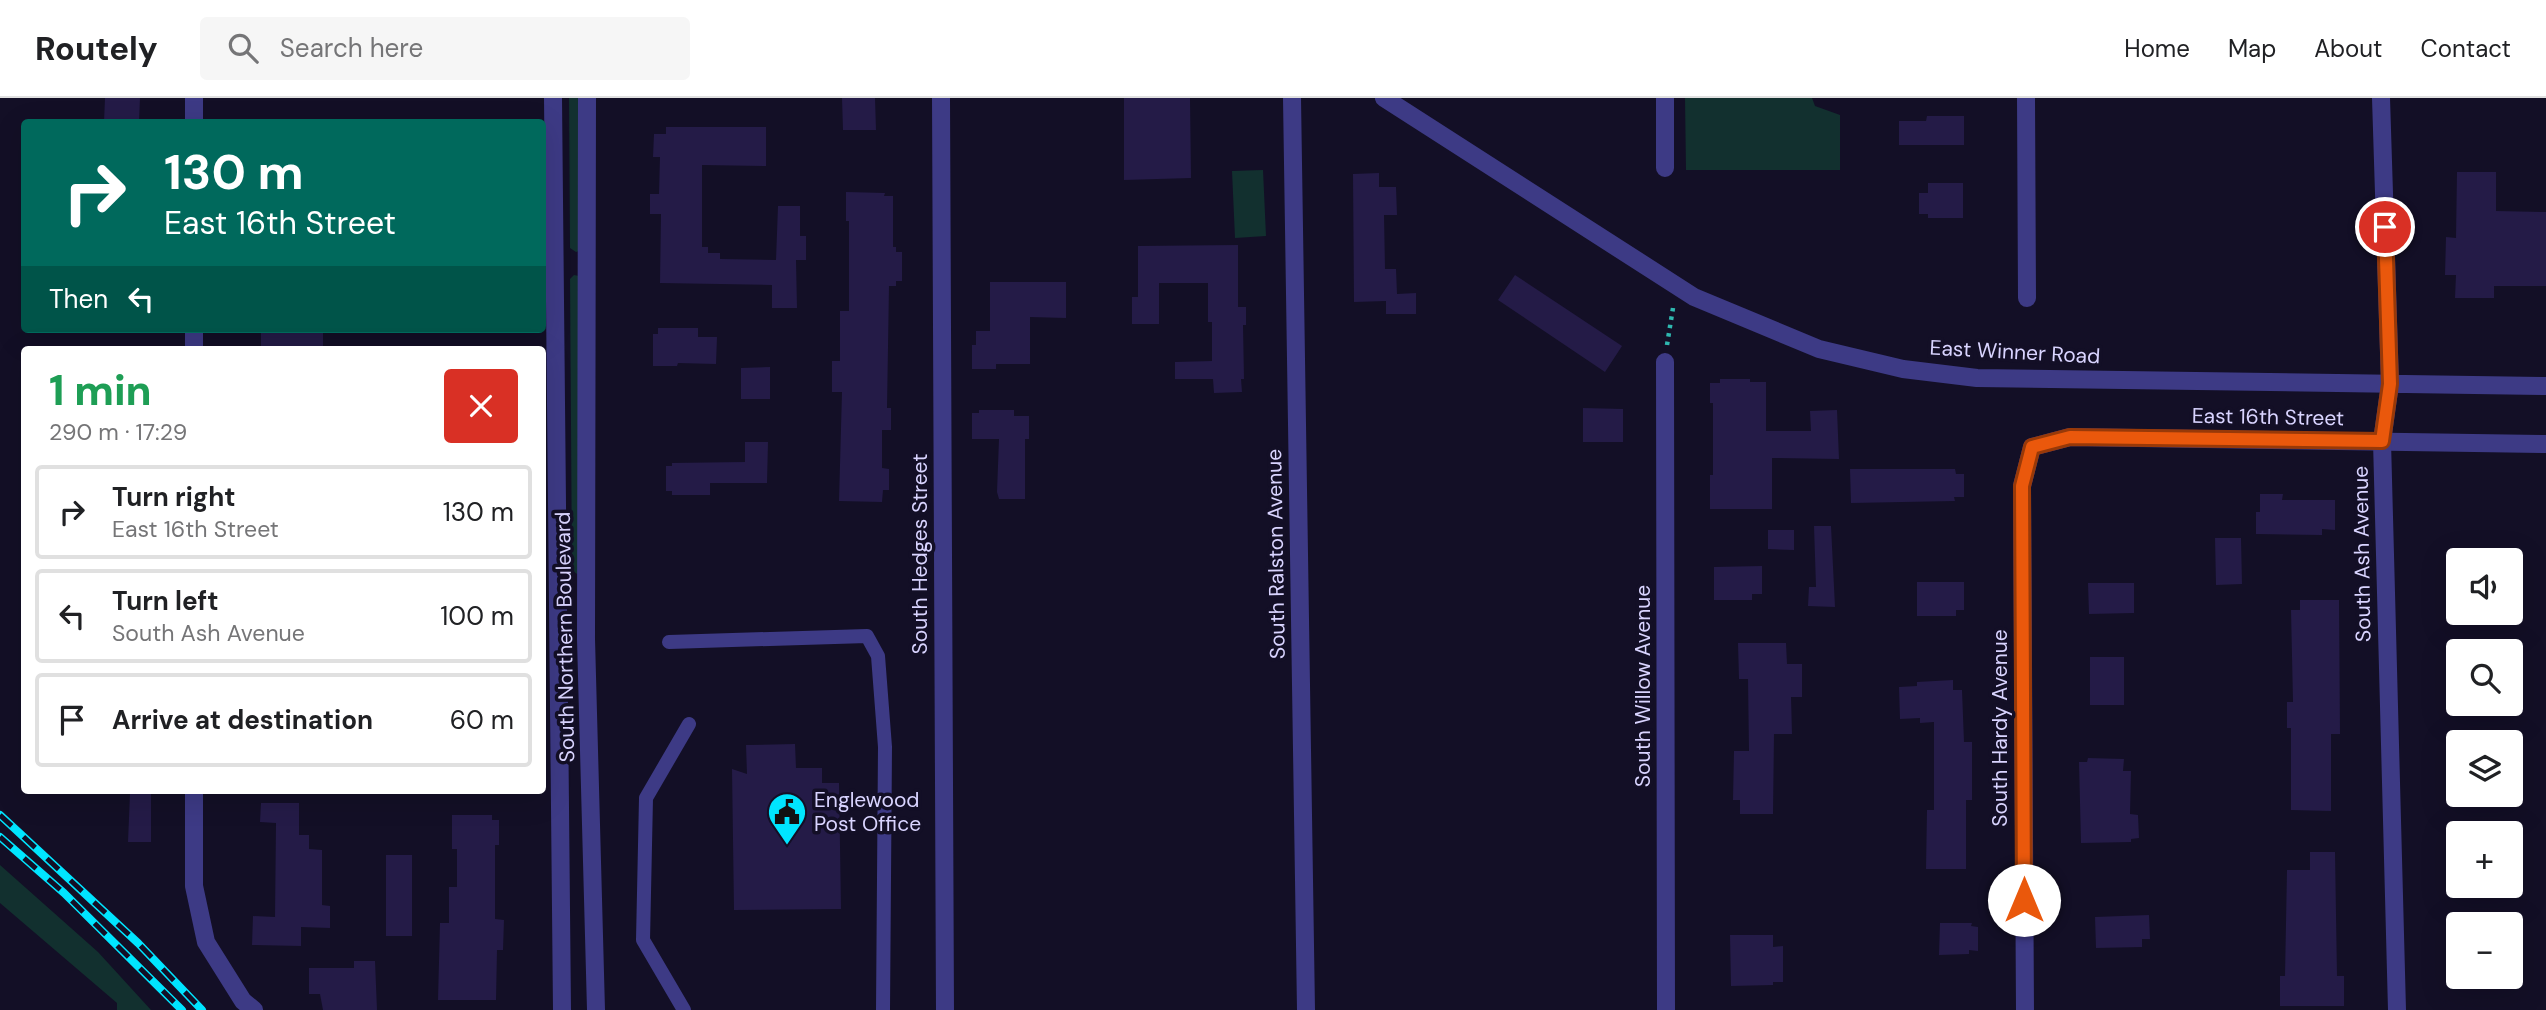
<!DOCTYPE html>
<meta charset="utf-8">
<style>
:root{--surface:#fff;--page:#f6f6f6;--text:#202124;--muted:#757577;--line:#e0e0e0}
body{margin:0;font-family:"DM Sans",sans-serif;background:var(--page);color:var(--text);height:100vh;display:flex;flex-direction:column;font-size:26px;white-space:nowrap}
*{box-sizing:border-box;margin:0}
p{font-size:23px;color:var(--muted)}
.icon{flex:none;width:38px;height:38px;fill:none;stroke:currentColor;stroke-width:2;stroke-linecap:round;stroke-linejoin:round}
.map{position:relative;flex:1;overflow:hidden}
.panel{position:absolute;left:21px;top:248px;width:525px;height:448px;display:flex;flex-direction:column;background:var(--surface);border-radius:7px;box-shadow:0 7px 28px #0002}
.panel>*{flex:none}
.top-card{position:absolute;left:21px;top:21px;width:525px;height:214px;border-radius:7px;box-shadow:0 7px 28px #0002;background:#00695c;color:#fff;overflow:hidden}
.controls{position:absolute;left:2446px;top:450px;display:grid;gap:14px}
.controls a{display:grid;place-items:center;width:77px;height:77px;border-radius:7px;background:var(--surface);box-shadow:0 7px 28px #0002;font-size:35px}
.pin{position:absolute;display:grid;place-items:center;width:60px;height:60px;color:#fff;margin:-30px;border:4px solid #fff;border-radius:50%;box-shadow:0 2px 7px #0007}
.me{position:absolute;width:77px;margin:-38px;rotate:0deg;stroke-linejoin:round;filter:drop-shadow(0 0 5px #0008)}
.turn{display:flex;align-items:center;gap:24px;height:147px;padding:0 28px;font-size:32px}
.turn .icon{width:91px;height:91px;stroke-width:2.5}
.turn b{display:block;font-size:49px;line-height:60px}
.then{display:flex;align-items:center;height:66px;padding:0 28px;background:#0003;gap:14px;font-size:26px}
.round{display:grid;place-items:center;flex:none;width:74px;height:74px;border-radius:7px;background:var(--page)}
.head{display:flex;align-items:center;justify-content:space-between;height:119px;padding:0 28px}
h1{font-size:42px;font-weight:800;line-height:52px;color:#1e9e55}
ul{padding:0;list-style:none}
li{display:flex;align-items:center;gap:21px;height:94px;margin:0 14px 10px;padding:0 14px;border:4px solid var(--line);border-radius:7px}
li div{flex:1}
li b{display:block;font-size:26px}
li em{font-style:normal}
header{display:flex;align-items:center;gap:42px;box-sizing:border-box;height:98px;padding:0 35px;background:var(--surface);border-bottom:2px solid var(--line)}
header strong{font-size:33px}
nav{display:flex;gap:38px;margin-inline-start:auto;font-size:24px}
.search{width:490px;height:63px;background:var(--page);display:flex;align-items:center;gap:18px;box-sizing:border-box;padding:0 24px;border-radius:7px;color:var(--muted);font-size:26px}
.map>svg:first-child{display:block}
.green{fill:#12302f}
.building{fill:#241b47}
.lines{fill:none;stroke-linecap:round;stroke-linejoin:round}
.path{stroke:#2fb8b0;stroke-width:4.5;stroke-dasharray:3.5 5;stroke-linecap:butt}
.service{stroke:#3d3a85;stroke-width:14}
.minor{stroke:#3d3a85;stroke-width:18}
.tertiary{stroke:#3d3a85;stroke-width:18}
.rail-casing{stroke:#00e5ff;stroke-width:8}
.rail{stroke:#130f26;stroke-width:5;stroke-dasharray:16;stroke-linecap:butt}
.route-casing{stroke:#983908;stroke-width:18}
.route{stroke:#ea580c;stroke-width:12}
.labels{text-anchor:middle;stroke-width:7;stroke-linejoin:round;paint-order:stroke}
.street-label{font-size:21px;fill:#d9d4ff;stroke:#130f26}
.poi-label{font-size:21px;fill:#d9d4ff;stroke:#130f26;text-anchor:start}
</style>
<header>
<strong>Routely</strong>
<div class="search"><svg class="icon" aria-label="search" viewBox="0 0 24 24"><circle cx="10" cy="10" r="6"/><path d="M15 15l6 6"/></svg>Search here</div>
<nav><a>Home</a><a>Map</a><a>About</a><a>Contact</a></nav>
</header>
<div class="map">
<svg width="2546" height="912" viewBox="0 0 2546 912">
<rect width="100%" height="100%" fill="#130f26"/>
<!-- green -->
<path class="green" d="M569,0h10v153l-3,1 -6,-4z
M1685,0h127l3,8 25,9v55h-154z
M1263,72l3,66 -31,2 -3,-67z
M574,177l5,1v296l-2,2 -5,-4 -2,-291z
M0,767l98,87 53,58h-34v-7l-117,-100z"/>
<!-- building -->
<path class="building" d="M105,0h35l-1,24h-35z
M842,0h33l1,32h-33z
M1124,0h66l1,80 -67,2z
M1927,18h37v29h-65v-24h27z
M666,29h100v39l-64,-1v82h6v6h12v6l56,1 2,-54h22v30h6v24h-10l1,48h-25v-23l-112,-2 1,-69h-11v-20h9l1,-37h-7l1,-23h12z
M2457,74h39v39l50,1v74h-52v12h-39l1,-23h-11l1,-38 10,1z
M1379,75v14h17l1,28h-13l1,54h11l1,25 19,-1v21h-30v-13l-32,1 -1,-128z
M1928,85h35v35h-35v-4h-9v-21h9z
M846,94l39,1 -1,3h9v51h3v5h6v29h-6v5h-7l-2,122h4v22h-9v38l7,1v21h-6l-1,12 -43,-1 3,-109h-10v-31h8v-50h9v-90h-3z
M1238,147v62h8v18h-3l1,54h-3l1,13 -28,1 -1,-14h-38v-17l37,-1v-39h-4v-39h-49v41h-27v-27h6v-51z
M1515,177l107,71 -17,26 -107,-72z
M990,184h76v36l-36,-1v47h-34v5h-24v-24h4v-14h14z
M658,230h40v9h19l-1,27 -38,-1 -1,3h-24v-32h5z
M261,231h62v21h-62z
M770,269v32h-29v-31z
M1720,281h30v3h16v49h45l-1,-20 27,-1 2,49 -67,-1v51h-62v-34h3v-72h-3v-20h10z
M1583,310l40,1v33h-40z
M979,312h35v6h15v23h-4v60h-26l-2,-7 2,-53h-27v-26h7z
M745,344h23l-1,41h-57v12h-38v-4h-6v-25h6v-3l73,-1z
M1850,371h105l1,5h8v23h-10l1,4 -104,2z
M2260,396h23l-1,6h53v30l-13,-1v6l-66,-1v-22h4z
M1814,428h17l4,81 -27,-1 1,-19h7z
M1768,432h26v20l-26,-1z
M2215,440h26l1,46 -26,1z
M1762,468v28h-10v6h-38v-33z
M1917,484h47v28h-8v6h-39z
M2088,485h46v30l-45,1z
M2300,502h39l1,134h-9v77l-40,-1v-82h-4v-26h6l-2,-92h9z
M1738,545h48l1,21h15v33h-11l1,37h-18l-1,80h-33v-14h-7l1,-49h15l-1,-72h-9z
M2090,559h34v48h-34z
M1953,582v10h9l2,52h8v58h-6v69h-40l1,-59h7v-88l-14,1v-5l-20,1 -1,-32 18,-1v-4z
M795,646l1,24h26v15h17l2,126 -107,1 -2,-141 15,5 -1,-29z
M2088,660l36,1 -1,12h8l-1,43 8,1 1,23 -8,1v3l-50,1 -2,-81h8z
M130,695h21v49h-23z
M261,705h38v32h10v14l13,1v55l8,1v22l-29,-1v19l-49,-1 1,-29 22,1 1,-94 -16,-1z
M452,717h40v5h7v25h-4v74l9,1 -1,30h-6l-1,50h-58l2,-77h9v-36h8v-38h-5z
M2310,754h25l2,124h7v30h-64v-30h5l2,-106h23z
M386,757h26v81h-26z
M2149,817l1,24h-8v8l-46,1 -1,-31z
M1940,825h32l-1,3 7,1v24l-9,-1v4l-30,1z
M1730,837h43v12l10,-1v36h-10v3l-42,1z
M354,863h21l2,49h-54l-3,-16h-11v-26h45z"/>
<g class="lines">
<!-- path -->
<path class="path" d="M1667,247l6,-37"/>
<!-- service -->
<path class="service" d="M669,544l198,-6 11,20 7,91 -2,263
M684,912l-41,-70 3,-142 43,-74"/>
<!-- minor -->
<path class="minor" d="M553,0l9,912
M587,0l-1,541 10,371
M941,0l4,912
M1292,0l14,912
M2026,0l1,200
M194,24v-24
M1665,70v-70
M194,252v-21
M1665,264l1,648
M194,693v95l12,56 37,59 11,9
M2025,912l-3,-524 10,-39 38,-10 476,7"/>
<!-- tertiary -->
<path class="tertiary" d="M1384,0l310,199 125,52 84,20 74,9 569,8
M2381,0l9,286 -8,57 15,569"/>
<!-- rail casing -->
<g class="rail-casing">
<path id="rail" d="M0,717l138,128 64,67
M0,739l64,56 118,117"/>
</g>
<!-- rail -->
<use href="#rail" class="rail"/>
</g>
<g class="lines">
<!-- route casing -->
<g class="route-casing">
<path id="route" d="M2024,802l-2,-414 10,-39 38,-10 312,4 8,-57 -5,-157"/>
</g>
<!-- route -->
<use href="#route" class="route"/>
</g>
<!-- icons -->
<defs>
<g id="civic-pin" transform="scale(2.0125)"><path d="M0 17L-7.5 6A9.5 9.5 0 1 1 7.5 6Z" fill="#00e5ff" stroke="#130f26"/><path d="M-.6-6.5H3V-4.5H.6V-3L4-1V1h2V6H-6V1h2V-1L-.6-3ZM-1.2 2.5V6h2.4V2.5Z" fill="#111"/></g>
</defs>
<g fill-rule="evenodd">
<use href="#civic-pin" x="787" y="714"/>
</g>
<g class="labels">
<!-- street labels -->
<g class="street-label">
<text transform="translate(2015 254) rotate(3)" y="7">East Winner Road</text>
<text transform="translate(2268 319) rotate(1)" y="7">East 16th Street</text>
<text transform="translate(920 456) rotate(-90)" y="7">South Hedges Street</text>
<text transform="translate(1276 456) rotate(-91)" y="7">South Ralston Avenue</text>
<text transform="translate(2362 456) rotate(-91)" y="7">South Ash Avenue</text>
<text transform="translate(565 539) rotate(-91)" y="7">South Northern Boulevard</text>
<text transform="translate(1643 588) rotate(-90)" y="7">South Willow Avenue</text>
<text transform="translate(2000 630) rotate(-90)" y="7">South Hardy Avenue</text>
</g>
<!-- poi labels -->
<g class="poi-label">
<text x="814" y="709">Englewood<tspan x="814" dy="24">Post Office</tspan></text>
</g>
</g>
</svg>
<div class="controls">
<a><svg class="icon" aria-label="sound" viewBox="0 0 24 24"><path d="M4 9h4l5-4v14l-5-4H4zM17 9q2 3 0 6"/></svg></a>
<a><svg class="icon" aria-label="search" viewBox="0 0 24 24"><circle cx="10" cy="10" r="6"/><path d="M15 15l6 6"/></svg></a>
<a><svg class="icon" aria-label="layers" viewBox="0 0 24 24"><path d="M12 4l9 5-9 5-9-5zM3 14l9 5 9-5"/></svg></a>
<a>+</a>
<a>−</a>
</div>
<div class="pin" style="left:2385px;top:129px;background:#d93025"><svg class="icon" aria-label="arrive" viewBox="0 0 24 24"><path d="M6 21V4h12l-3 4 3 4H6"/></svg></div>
<svg class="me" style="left:2024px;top:802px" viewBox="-20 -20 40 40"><circle r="19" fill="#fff"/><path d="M0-13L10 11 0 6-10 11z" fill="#ea580c"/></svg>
<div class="top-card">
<div class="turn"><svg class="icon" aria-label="right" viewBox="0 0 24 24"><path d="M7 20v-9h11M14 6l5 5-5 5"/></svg><div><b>130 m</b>East 16th Street</div></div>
<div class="then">Then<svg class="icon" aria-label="left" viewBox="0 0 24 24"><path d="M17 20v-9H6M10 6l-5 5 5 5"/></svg></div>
</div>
<section class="panel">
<div class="head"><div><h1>1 min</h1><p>290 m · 17:29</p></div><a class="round" style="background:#d93025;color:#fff"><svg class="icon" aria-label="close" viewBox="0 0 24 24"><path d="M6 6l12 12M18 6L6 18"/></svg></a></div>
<ul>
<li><svg class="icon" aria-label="right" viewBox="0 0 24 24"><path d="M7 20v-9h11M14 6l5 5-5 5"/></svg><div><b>Turn right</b><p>East 16th Street</p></div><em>130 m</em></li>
<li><svg class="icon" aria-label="left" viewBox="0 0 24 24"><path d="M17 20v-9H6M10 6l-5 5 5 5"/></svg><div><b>Turn left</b><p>South Ash Avenue</p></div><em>100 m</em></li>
<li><svg class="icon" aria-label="arrive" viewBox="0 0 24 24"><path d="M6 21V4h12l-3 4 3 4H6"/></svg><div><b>Arrive at destination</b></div><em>60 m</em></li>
</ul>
</section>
</div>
